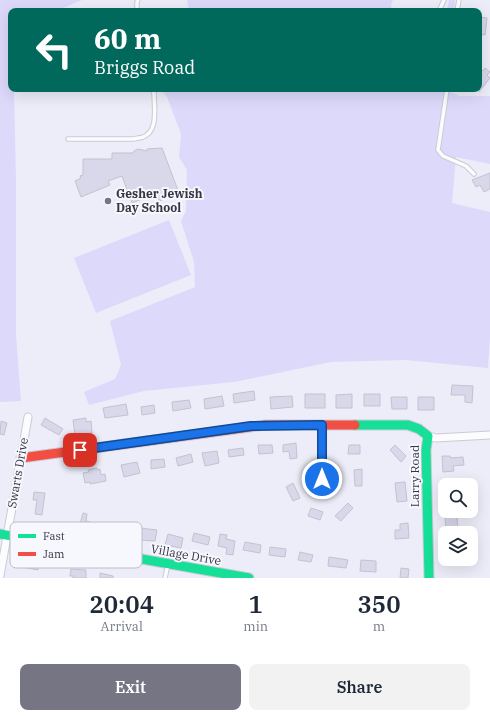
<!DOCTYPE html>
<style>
:root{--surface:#fff;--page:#f2f2f3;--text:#1f2937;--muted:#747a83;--accent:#767583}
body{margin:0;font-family:"IBM Plex Serif",serif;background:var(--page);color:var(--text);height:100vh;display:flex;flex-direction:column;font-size:15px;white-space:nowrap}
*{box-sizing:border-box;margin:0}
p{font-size:13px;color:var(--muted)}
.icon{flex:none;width:22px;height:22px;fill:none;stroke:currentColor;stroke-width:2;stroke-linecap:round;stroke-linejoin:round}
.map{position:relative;height:578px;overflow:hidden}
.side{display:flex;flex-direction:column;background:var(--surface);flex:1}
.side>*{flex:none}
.banner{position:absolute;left:8px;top:8px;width:474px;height:84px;border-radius:8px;box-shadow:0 4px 16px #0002;background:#00695c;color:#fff;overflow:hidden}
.buttons{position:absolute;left:438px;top:478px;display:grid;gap:8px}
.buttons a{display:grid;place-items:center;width:40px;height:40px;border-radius:8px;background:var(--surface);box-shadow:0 4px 16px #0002;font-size:20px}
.pin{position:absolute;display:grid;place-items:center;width:34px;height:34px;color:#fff;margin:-17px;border-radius:8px;box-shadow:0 2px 6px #0006}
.me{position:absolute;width:44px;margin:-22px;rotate:0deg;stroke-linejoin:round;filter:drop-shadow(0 0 3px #0008)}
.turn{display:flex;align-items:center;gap:14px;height:84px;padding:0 20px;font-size:18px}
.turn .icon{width:52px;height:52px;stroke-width:2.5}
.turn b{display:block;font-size:28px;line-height:34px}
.eta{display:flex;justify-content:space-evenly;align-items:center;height:68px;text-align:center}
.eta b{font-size:24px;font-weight:600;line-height:28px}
.cta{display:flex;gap:8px;margin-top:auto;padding:8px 20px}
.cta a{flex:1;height:46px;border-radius:8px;background:var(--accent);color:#fff;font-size:16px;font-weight:600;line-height:46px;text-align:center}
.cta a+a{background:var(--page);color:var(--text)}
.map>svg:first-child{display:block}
.green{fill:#dcd9fb}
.building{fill:#d9d7ea;stroke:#c3c3cf}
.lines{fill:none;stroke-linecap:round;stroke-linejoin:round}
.lane-casing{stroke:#cbcad7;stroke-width:5.5}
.street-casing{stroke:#cbcad7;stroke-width:9}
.fast-casing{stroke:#cbcad7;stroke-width:11}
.jam-casing{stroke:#cbcad7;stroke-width:11}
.lane{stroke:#fcfcfe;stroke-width:3.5}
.street{stroke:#fcfcfe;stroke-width:7}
.fast{stroke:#16e098;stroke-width:9}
.jam{stroke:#f24e42;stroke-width:9}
.route-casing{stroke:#114b97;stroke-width:10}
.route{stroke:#1a73e8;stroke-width:7}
.poi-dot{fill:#767583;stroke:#f7f7fe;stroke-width:1.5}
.labels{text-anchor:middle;stroke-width:4;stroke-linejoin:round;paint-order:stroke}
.poi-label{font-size:12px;font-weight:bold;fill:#363543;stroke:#f7f7fe;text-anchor:start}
.street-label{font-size:12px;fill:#363543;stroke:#f7f7fe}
.key{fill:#f7f7fe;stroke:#bdbdc6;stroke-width:1}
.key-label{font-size:11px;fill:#363543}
</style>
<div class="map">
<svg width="490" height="578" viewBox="0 0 490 578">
<rect width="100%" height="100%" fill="#ededf9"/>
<!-- green -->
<path class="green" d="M0,0h82l-26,11h-45v78h3l2,91v155l5,66 -21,1z
M187,0h206l-2,5 1,6h-203z
M449,0h6l-1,11h-7z
M161,89h281l18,7h30v68l-34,-7 -4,46 38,9v124l-2,32 -82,-8 -75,2 -97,20 -90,9 -55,14 -5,-13 31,-13 6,-14 -11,-44 85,-34 -1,-25 -13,-41 5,-10 1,-41 -8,-13 2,-23 -14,-37z
M169,220l22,55 -95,38 -22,-55z"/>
<!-- building -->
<path class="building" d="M479,17l8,1 -2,17 -6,-1z
M479,68l4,3 2,-3 5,4 -3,3 3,3 -11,14z
M162,148l17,45 -20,8 -2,-8 -25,10 -10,-27 -14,5 2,4 -29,12 -6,-16 6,-3 -1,-2 3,-1v-16h29v-6h21l1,-2 4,-2 9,2v-2z
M490,173v16l-6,3 -4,-7 -4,2 -4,-7z
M452,385l21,1 -1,17 -7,-1v-7h-14z
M254,391l1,9 -21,3 -1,-9z
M305,394h20v14h-20z
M352,394v14h-16v-13z
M364,394h16v12h-16z
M222,396l2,10 -19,3 -1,-10z
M292,396l1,11 -22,2 -1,-12z
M391,397h16v12h-15z
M418,397h16v13h-16z
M189,400l2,8 -18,3 -1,-9z
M126,404l2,11 -23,3 -2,-10z
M154,405l1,8 -13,2 -1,-8z
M45,418l18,11 -4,6 -18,-10z
M86,418v4l5,-1 1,12 -17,2 -2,-15z
M1,421l6,2 -3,12 -4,-1z
M296,443l1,15 -7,1 -1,-8 -6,1v-7z
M258,445h14l1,8 -14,1z
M349,445h11v9h-12z
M395,445l11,11 -5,6 -11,-12z
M243,448l1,7 -15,2 -1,-7z
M217,451l2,12 -14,3 -3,-13z
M191,454l2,8 -15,4 -2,-8z
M442,456h8l1,2 12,-1 1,8 -11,1 1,5 -11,1z
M164,459l1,8 -14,2v-9z
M137,462l3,11 -16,4 -3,-12z
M97,468v2l3,-1 1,6 4,-1 1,7 -16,3v-2l-5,1 -2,-10 6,-1 -1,-2z
M362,469v17h-7l-1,-16z
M405,482l2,19 -10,1 -2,-19z
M293,483l7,15 -7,3 -7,-14z
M34,492l11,1 -3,22 -7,-1 2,-14h-4z
M348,503l5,5 -12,13 -6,-5z
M311,508l12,4 -3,8 -12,-4z
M83,513l4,1 -1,7 11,3 -1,8 -17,-4z
M457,515l1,17h-12l-1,-16z
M408,523l1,15 -14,1v-9h5v-6z
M140,528l17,2 -2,11 -16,-1z
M194,533l16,4 -2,8 -16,-4z
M168,534l15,4 -2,10 -16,-3z
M220,534l7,1 -1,4 9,2 -2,14 -7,-1 1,-6 -9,-2z
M245,542l16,3 -1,8 -17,-3z
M270,547l16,2 -1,8 -16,-2z
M300,552l13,3 -2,7 -13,-2z
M329,557l19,3 -2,8 -18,-2z
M23,559l16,3 -1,8 -17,-3z
M361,560l15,1v11l-16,-1z
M401,568l8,1 -1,9h-8z
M71,569l15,1v8h-13v-2h-3z
M100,573l13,3v2h-13z"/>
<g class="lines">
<!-- lane casing -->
<g class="lane-casing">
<path id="lane" d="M137,11v-9l1,-2
M439,11l5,-11
M457,11l2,-11
M447,89l-9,61 5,6 23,10 8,8
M68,139h66c3,-1 7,-1 9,-2 16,-6 11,-30 11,-44l-2,-4
M165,578l3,-14"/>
</g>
<!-- street casing -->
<g class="street-casing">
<path id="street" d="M322,425l1,67
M428,436l8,2 54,-3
M0,576l28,-159"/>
</g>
<!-- fast casing -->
<g class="fast-casing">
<path id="fast" d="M355,425h53l11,4 9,7 -2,14 3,128
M0,534l249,44"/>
</g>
<!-- jam casing -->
<g class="jam-casing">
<path id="jam" d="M21,458l244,-33h90"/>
</g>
<!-- lane -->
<use href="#lane" class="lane"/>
<!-- street -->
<use href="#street" class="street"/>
<!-- fast -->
<use href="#fast" class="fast"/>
<!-- jam -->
<use href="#jam" class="jam"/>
</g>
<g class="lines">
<!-- route casing -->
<g class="route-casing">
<path id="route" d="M80,450l171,-24 71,-1v54"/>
</g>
<!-- route -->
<use href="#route" class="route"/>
</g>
<!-- markers -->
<circle class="poi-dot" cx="108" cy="201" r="4"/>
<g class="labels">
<!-- poi labels -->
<g class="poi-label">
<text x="116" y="198">Gesher Jewish<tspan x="116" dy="14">Day School</tspan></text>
</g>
<!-- street labels -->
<g class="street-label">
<text transform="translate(18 473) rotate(-80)" y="4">Swarts Drive</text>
<text transform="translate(415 476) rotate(-90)" y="4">Larry Road</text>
<text transform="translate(186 555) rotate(10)" y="4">Village Drive</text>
</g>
</g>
<!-- legend -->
<rect x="10" y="522" width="132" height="46" rx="6" class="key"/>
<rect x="18" y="534" width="18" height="4" fill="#16e098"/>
<rect x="18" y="552" width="18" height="4" fill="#f24e42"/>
<g class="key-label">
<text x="43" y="540">Fast</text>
<text x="43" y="558">Jam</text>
</g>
</svg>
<div class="buttons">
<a><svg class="icon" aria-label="search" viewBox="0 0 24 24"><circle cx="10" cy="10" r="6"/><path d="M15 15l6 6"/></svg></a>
<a><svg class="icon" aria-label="layers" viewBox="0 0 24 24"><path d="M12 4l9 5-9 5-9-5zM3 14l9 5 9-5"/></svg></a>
</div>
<div class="pin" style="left:80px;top:450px;background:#d93025"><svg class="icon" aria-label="arrive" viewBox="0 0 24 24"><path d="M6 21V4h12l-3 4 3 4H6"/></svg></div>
<svg class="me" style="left:322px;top:479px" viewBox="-20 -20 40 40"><circle r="17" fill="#1a73e8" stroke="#fff" stroke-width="3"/><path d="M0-11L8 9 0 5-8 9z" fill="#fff"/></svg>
<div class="banner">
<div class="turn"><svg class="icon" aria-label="left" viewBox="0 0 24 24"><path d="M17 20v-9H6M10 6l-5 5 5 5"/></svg><div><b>60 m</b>Briggs Road</div></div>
</div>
</div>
<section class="side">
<div class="eta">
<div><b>20:04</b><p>Arrival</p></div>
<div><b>1</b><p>min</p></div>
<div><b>350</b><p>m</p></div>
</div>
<div class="cta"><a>Exit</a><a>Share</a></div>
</section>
